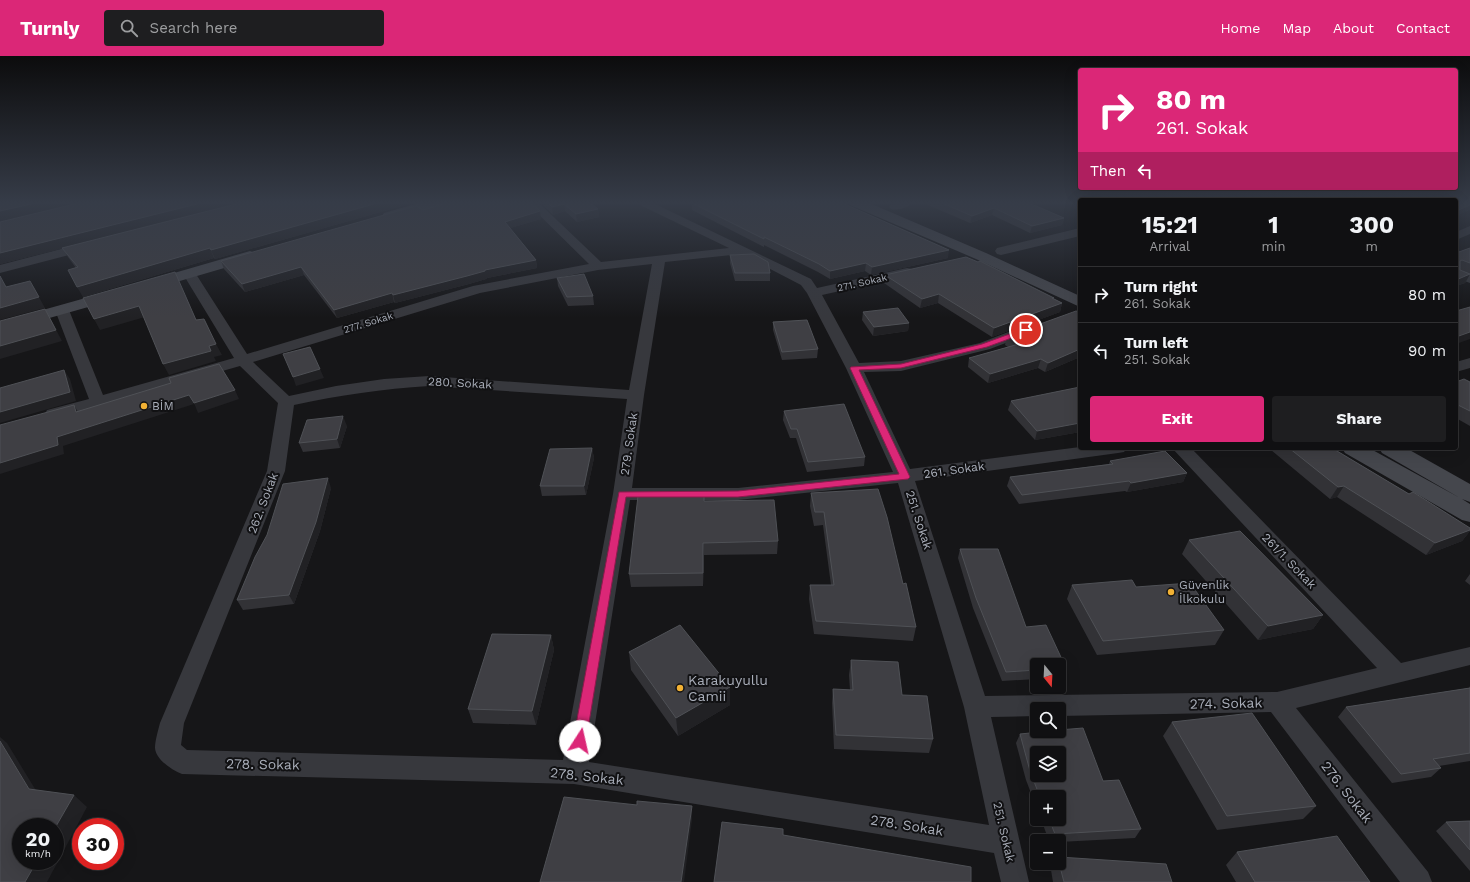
<!DOCTYPE html>
<meta charset="utf-8">
<style>
:root{--surface:#101012;--page:#1e1e20;--text:#f1f3f6;--muted:#9c9d9f;--line:#303032;--accent:#db2777}
body{margin:0;font-family:"Work Sans",sans-serif;background:var(--page);color:var(--text);height:100vh;display:flex;flex-direction:column;font-size:15px;white-space:nowrap}
*{box-sizing:border-box;margin:0}
p{font-size:13px;color:var(--muted)}
.icon{flex:none;width:22px;height:22px;fill:none;stroke:currentColor;stroke-width:2;stroke-linecap:round;stroke-linejoin:round}
.map{position:relative;flex:1;overflow:hidden}
.sheet{position:absolute;left:1078px;top:142px;width:380px;height:252px;display:flex;flex-direction:column;background:var(--surface);border-radius:4px;box-shadow:0 4px 16px #0002,0 0 0 1px var(--line)}
.sheet>*{flex:none}
.top-card{position:absolute;left:1078px;top:12px;width:380px;height:122px;border-radius:4px;box-shadow:0 4px 16px #0002,0 0 0 1px var(--line);background:#db2777;color:#fff;overflow:hidden}
.needle{width:26px;rotate:162deg}
.buttons{position:absolute;left:1030px;top:602px;display:grid;gap:8px}
.buttons a{display:grid;place-items:center;width:36px;height:36px;border-radius:4px;background:var(--surface);box-shadow:0 4px 16px #0002,0 0 0 1px var(--line);font-size:20px}
.speed{position:absolute;left:12px;top:762px;display:flex;gap:8px;font-size:20px;font-weight:700;text-align:center}
.speed>*{display:grid;place-content:center;width:52px;height:52px;border-radius:50%;background:var(--surface);box-shadow:0 4px 16px #0002,0 0 0 1px var(--line);line-height:1}
.speed small{font-size:10px;font-weight:400}
.speed .limit{border:6px solid #d22;background:#fff;color:#111}
.pin{position:absolute;display:grid;place-items:center;width:34px;height:34px;color:#fff;margin:-17px;border:2px solid #fff;border-radius:50%;box-shadow:0 1px 4px #0007}
.me{position:absolute;width:44px;margin:-22px;rotate:10deg;stroke-linejoin:round;filter:drop-shadow(0 0 3px #0008)}
.turn{display:flex;align-items:center;gap:14px;height:84px;padding:0 12px;font-size:18px}
.turn .icon{width:52px;height:52px;stroke-width:2.5}
.turn b{display:block;font-size:28px;line-height:34px}
.then{display:flex;align-items:center;height:38px;padding:0 12px;background:#0003;gap:8px;font-size:15px}
.eta{display:flex;justify-content:space-evenly;align-items:center;height:68px;text-align:center}
.eta b{font-size:24px;font-weight:700;line-height:28px}
.action{display:flex;gap:8px;margin-top:auto;padding:8px 12px}
.action a{flex:1;height:46px;border-radius:4px;background:var(--accent);color:#fff;font-size:16px;font-weight:700;line-height:46px;text-align:center}
.action a+a{background:var(--page);color:var(--text)}
ul{padding:0;list-style:none}
li{display:flex;align-items:center;gap:12px;height:56px;padding:0 12px;border-top:1px solid var(--line)}
li div{flex:1}
li b{display:block;font-size:15px}
li em{font-style:normal}
header{display:flex;align-items:center;gap:24px;box-sizing:border-box;height:56px;padding:0 20px;background:var(--accent);color:#fff}
header strong{font-size:19px}
nav{display:flex;gap:22px;margin-inline-start:auto;font-size:14px}
.search{width:280px;height:36px;background:var(--page);display:flex;align-items:center;gap:10px;box-sizing:border-box;padding:0 14px;border-radius:4px;color:var(--muted);font-size:15px}
.map>svg:first-child{display:block}
.lines{fill:none;stroke-linecap:round;stroke-linejoin:round}
.street{fill:#37383d;fill-rule:evenodd}
.secondary{fill:#45474d;fill-rule:evenodd}
.wall{fill:#323236}
.shaded-wall{fill:#212124}
.building{fill:#3f3f44;stroke:#4f5156;fill-rule:evenodd}
.route{fill:#db2777;stroke:#8e194d}
.poi-dot{fill:#f2b134;stroke:#111113;stroke-width:1.5}
.labels{text-anchor:middle;stroke-width:4;stroke-linejoin:round;paint-order:stroke}
.far-street-label{font-size:10px;fill:#a8adb8;stroke:#111113}
.street-label{font-size:12px;fill:#a8adb8;stroke:#111113}
.poi-label{font-size:12px;fill:#a8adb8;stroke:#111113;text-anchor:start}
.near-poi-label{font-size:14px;fill:#a8adb8;stroke:#111113;text-anchor:start}
.near-street-label{font-size:14px;fill:#a8adb8;stroke:#111113}
</style>
<header>
<strong>Turnly</strong>
<div class="search"><svg class="icon" aria-label="search" viewBox="0 0 24 24"><circle cx="10" cy="10" r="6"/><path d="M15 15l6 6"/></svg>Search here</div>
<nav><a>Home</a><a>Map</a><a>About</a><a>Contact</a></nav>
</header>
<div class="map">
<svg width="1470" height="826" viewBox="0 0 1470 826">
<rect width="100%" height="100%" fill="#161618"/>
<g class="lines">
<!-- street -->
<path class="street" d="M526,146h12l63,60 128,-14 -91,-44 -1,-2h14l160,77 6,9 90,-20 5,1 1,3 -1,3 -90,20 37,68 42,-2 79,-18 44,-17 5,-1 5,1 2,3 -2,3 -44,17 -89,22 -37,1 46,97 170,-22 47,1 -3,4 -6,1 -203,28 70,215 292,-4 100,-24 -205,-220h19l210,215 69,-16v18l-174,43 132,164 4,10h-32l-129,-170 -212,4v-7h-22v7l-46,1 38,165h-28l-7,-29 -420,-69 -392,-10c-10,-4 -26,-14 -27,-26 0,-7 3,-17 5,-25l107,-252 11,-68 -38,-37 -187,53 -6,-1 -2,-4 2,-4 42,-11 -34,-89 2,-3 5,-1 5,1 2,3 34,85 131,-37 -51,-84 1,-3h10l53,83 226,-68 116,-22zM741,198l60,31 6,8 39,75 47,104 -155,16h-106l12,-93 21,-133zM652,208l-23,126 -200,-14 -45,3 -48,7 -47,10 -36,-34 227,-69 118,-23zM429,330l198,13 -14,95 -50,266 -376,-10 -6,-5 3,-22 101,-252 9,-66c45,-10 89,-16 135,-19zM898,427l66,224 25,118 -400,-63 41,-262h108z
M898,146h16c-5,5 -16,9 -23,7l-2,-2 2,-2z
M1470,170v8l-14,6v-8z
M1080,172v8l-79,19 -4,-1 -2,-3 2,-3z
M88,186l4,1 2,3 -2,3 -92,24v-8z
M1456,214l14,5v8l-14,-5z
M1470,302v10l-14,4v-10z"/>
<!-- secondary -->
<path class="secondary" d="M422,146h23l-2,3 -54,15 -5,-1 -2,-3 2,-3z
M848,146h19l119,51 94,43v11l-104,-48 -126,-54z
M250,195l5,2 3,3 -3,3 -106,31 -6,-2 -2,-3 2,-3z
M114,234l6,2 2,3 -2,3 -120,34v-10z
M1342,392h27l91,50 -78,-45 -3,-5h27l64,36v18l-8,-3 8,5v18l-8,-2 -117,-67z"/>
</g>
<!-- wall -->
<path class="wall" d="M540,146h49l9,7 1,8 -22,5 -12,-11 -12,4z
M928,146h99l37,16 -2,7 -32,8 -38,-18 -22,8 -42,-18z
M692,147l51,1 205,54 -77,17 -6,-4 -35,8 -12,-7 -54,-27v2l-72,-37z
M405,149l-190,54 -1,-1 -131,39 -7,-29 -8,-11 -5,-9 -63,16v-42z
M423,154l118,9 -31,9 26,32 1,8 -50,10 -1,1 -17,5 -74,19 -1,-1 -57,16 -33,-43 -59,17 -21,-23 -3,-8z
M1470,192v26l-5,9 -9,3v-33z
M730,199l40,18v8h-35l-5,-18z
M885,219l169,23 -1,1 9,4 -2,9 -68,25 -54,-34 -18,5 -36,-25z
M557,222l36,18 1,9 -26,1 -10,-20z
M863,256l46,11 -1,8 -35,5 -11,-16z
M1080,256v45l-35,15 -7,-4 -50,15 -20,-16 1,-9 39,-11 -3,-2 2,-9z
M773,266l45,27 -1,9 -35,2 -9,-30z
M1456,326h14v44l-14,-8z
M1080,331v45l-45,8 -27,-30 3,-9z
M784,355l81,46 -1,9 -57,6 -11,-34h-6l-7,-18z
M347,370l-7,22 -37,4 -4,-9z
M592,392l2,10 -8,37 -44,1 -2,-10z
M1272,392h60l77,46 61,34v3l-8,10 -36,14 -89,-58 -7,2 -59,-49z
M1110,405l77,12 -4,9 -56,10 -2,-1 -106,13 -12,-18 3,-9 99,-13z
M331,432l-11,43 -26,73 -51,6 -6,-10z
M811,437l92,91 13,43 -3,14 -99,-7 -5,-35 1,-14h21l-8,-60 -9,1 -4,-20z
M704,445l74,40 -1,13 -73,1 -1,31 -72,1 -2,-13z
M1189,484l134,75 -10,14 -55,11 -76,-86z
M960,493l66,78 40,41 -4,9h-3v-12h-22v14l-35,2 -29,-73 -15,-50z
M1470,518v11l-5,-4z
M1072,529l64,2 88,43 -9,15 -118,10 -30,-56z
M551,579l3,15 -18,75 -63,-2 -5,-14z
M629,596l101,35v18l-52,31 -47,-66z
M851,604l51,35 31,44 -4,14 -95,-4 -2,-46 1,-14 17,1 -1,-15z
M1470,630v75l-31,5 2,2 -10,9 -39,6 -54,-66 8,-10 123,-19z
M1172,666l144,84 -13,13 -86,11 -54,-94z
M1020,678l121,95 -6,9 -76,4v-1h-10l-8,-22h18v-22h-22v12l-11,-29 -10,-37z
M1470,765v50l-34,-40 10,-9z
M1237,796l133,30h-134l-10,-17z
M1055,807h4l113,19h-119l-2,-12z"/>
<!-- shaded-wall -->
<path class="shaded-wall" d="M40,146h44l-84,20v-11z
M205,146h40l-245,62v-11z
M381,146h23l1,3 -190,54 -4,-9z
M564,148l1,7 -12,4 -1,-8z
M1470,149v5l-14,6v-5z
M994,152l-2,7 -22,8 2,-7z
M598,153l1,8 -22,5 -1,-8z
M540,155l1,8 -34,10 -2,-7z
M1064,162l-2,7 -32,8 2,-7z
M210,192l4,10 -131,39 -6,-10z
M949,194l-1,8 -77,17 1,-8z
M536,204l1,8 -50,10 -1,1 -17,5 -74,19 -2,-8 92,-25z
M866,207l-1,8 -35,8v-8z
M301,211l3,8 -59,17 -3,-8z
M1470,218l-5,9 -9,3v-6z
M30,225l15,27 -45,12v-12z
M392,237l2,9 -57,16 -3,-8z
M939,238l-1,9 -18,5 2,-9z
M1062,247l-2,9 -68,25 2,-9z
M139,250l6,11 -45,13 -6,-11z
M45,253l17,32 -62,18v-13z
M909,267l-1,8 -35,5 1,-9z
M1470,276v7l-14,5v-7z
M216,288l6,11 -8,2 2,4 -47,14 -6,-11 46,-18z
M1080,293v8l-35,15 3,-9z
M1041,303l-3,9 -50,15 2,-9z
M320,313l4,9 -28,8 -3,-9z
M64,314l6,9 6,22 -76,22v-11z
M235,334l4,9 -41,14 -4,-10z
M189,339l5,9 -131,42 1,8 -64,20v-11l57,-26z
M74,349l5,9 -3,-2z
M343,360l4,10 -7,22 -3,-9z
M1080,367v9l-45,8 2,-9z
M592,392l2,10 -8,37 -2,-9z
M1187,417l-4,9 -56,10 4,-9z
M328,422l3,10 -11,43 -26,73 -5,-9z
M1344,430l-7,11 -7,2 8,-12z
M1470,474v1l-8,10 -36,14 9,-12z
M703,487l1,12 -1,31z
M1323,559l-10,14 -55,11 10,-14z
M551,579l3,15 -18,75 -4,-14z
M730,631v18l-52,31 -2,-18z
M0,681l7,6 36,59 -14,-13 -29,-48z
M74,739l13,12 -40,75h-22l12,-21h18v-33z
M692,750v14l-8,62h-3z"/>
<!-- building -->
<path class="building" d="M0,146h40l-40,9z
M83,146h122l-205,51v-31z
M244,146h137l-170,48 -1,-2 -133,39 -9,-17 10,-3 -16,-19z
M451,146h79l10,9 -35,11 31,38 -51,10v1l-18,5 -74,19 -1,-2 -58,17 -33,-43 -59,17 -21,-23 195,-55 7,4z
M547,146h42l9,7 -22,5 -12,-10 -12,3z
M694,146h45l4,2h4l5,-2h88l109,48 -77,17 -6,-4 -36,8 -11,-7 -55,-27v2l-72,-36z
M940,146h87l37,16 -32,8 -38,-18 -22,8z
M1456,146h14v3l-14,6z
M1470,192v15l-8,-3 -2,1v9l10,4 -14,6v-27z
M754,198l14,8 2,11h-35l-5,-18z
M966,201l12,5 2,-1 74,37h-2l10,5 -68,25 -55,-34 -17,5 -37,-24z
M175,216l21,48 8,-1 12,25 -7,2 2,5 -48,13 -24,-58 -45,13 -11,-21z
M584,218l9,22 -26,1 -10,-19z
M0,220l6,11 24,-6 9,16 -39,11z
M1470,251v25l-14,5v-26z
M898,252l11,15 -35,4 -11,-15z
M45,253l11,21 -56,16v-25z
M1076,255l4,1v37l-32,14 -7,-4 -51,15 -21,-16 50,-14 -12,-8z
M807,264l11,29 -36,3 -9,-30z
M310,291l10,22 -27,8 -10,-23z
M219,308l16,26 -41,13 -5,-8 -132,42 1,8 -58,18v-38l74,-20 2,7 95,-29 -2,-5z
M64,314l6,22 -70,20v-24z
M1464,323l6,3v29l-14,-7v-22z
M1080,331v36l-43,8 -26,-30z
M844,348l21,53 -57,5 -11,-33h-6l-7,-18z
M343,360l-6,23 -38,4 8,-23z
M592,392l-8,38h-44l10,-37z
M1289,392h43l77,46 4,-2 57,36v2l-35,13 -91,-57 -6,1z
M1165,395l22,22 -56,10 -2,-2 -107,14 -12,-18 103,-13 -3,-3z
M328,422l-12,44 -27,73 -52,5 18,-43 12,-22 16,-51z
M878,433l9,28 16,67 3,-1 10,44 -100,-6 -6,-36h24l-10,-73h-9l-4,-19z
M638,440h66v5l70,-1 4,41 -75,2v30l-74,1z
M1240,475l83,84 -55,11 -79,-86z
M960,493h38l28,78 20,-2 20,43h-7v-3h-22v5l-31,2 -30,-74z
M1132,524l4,7 54,-4 34,47 -121,11 -31,-56z
M680,569l50,62 -54,31 -47,-66z
M492,578l59,1 -19,76 -64,-2z
M851,604l47,2 4,33 25,1 6,43 -97,-4 -3,-46 20,1z
M1470,632v65l-37,6 8,9 -40,6 -55,-67z
M1252,657l64,93 -89,10 -55,-94z
M1083,672l20,53 16,-1 22,49 -86,5 -6,-15h10v-22h-19l-10,-26 -10,-37 30,-3h9v-1zM1037,697h22v22h-22z
M0,685l29,48 45,6 -19,33v-1h-34v34h16l-12,21h-25z
M564,741l73,8v-4l55,5 -11,76h-141z
M1470,765v29l-24,-28z
M722,766l61,7v6l188,32v15h-257z
M1337,780l33,46h-115l-18,-30z
M1059,801l107,7 6,18h-108l-5,-19z"/>
<!-- sky -->
<linearGradient id="sky" x2="0" y2="1"><stop stop-color="#0c0c0d"/><stop offset="0.56" stop-color="#363c48"/><stop offset="1" stop-color="#363c48" stop-opacity="0"/></linearGradient>
<rect width="1470" height="262" fill="url(#sky)"/>
<!-- route -->
<path class="route" d="M1026,272l3,2 -1,2 -41,15 -86,21 -42,2 51,107 -2,2 -170,18h-112l-40,244 -2,4 -4,2 -5,-2 -2,-4 46,-249 119,-1 161,-17 -49,-106 1,-1 50,-3 81,-20z"/>
<!-- markers -->
<g class="poi-dot">
<circle cx="144" cy="350" r="4"/>
<circle cx="1171" cy="536" r="4"/>
<circle cx="680" cy="632" r="4"/>
</g>
<g class="labels">
<!-- far-street labels -->
<g class="far-street-label">
<text transform="translate(862 226) rotate(-13)" y="4">271. Sokak</text>
<text transform="translate(368 266) rotate(-17)" y="4">277. Sokak</text>
</g>
<!-- street labels -->
<g class="street-label">
<text transform="translate(460 327) rotate(3)" y="4">280. Sokak</text>
<text transform="translate(629 388) rotate(-82)" y="4">279. Sokak</text>
<text transform="translate(954 414) rotate(-8)" y="4">261. Sokak</text>
<text transform="translate(263 447) rotate(-69)" y="4">262. Sokak</text>
<text transform="translate(919 464) rotate(72)" y="4">251. Sokak</text>
<text transform="translate(1289 505) rotate(46)" y="4">261/1. Sokak</text>
<text transform="translate(1004 776) rotate(77)" y="4">251. Sokak</text>
</g>
<!-- poi labels -->
<g class="poi-label">
<text x="152" y="354">BİM</text>
<text x="1179" y="533">Güvenlik<tspan x="1179" dy="14">İlkokulu</tspan></text>
</g>
<!-- near-poi labels -->
<g class="near-poi-label">
<text x="688" y="629">Karakuyullu<tspan x="688" dy="16">Camii</tspan></text>
</g>
<!-- near-street labels -->
<g class="near-street-label">
<text transform="translate(1226 647) rotate(-1)" y="5">274. Sokak</text>
<text transform="translate(263 708) rotate(1)" y="5">278. Sokak</text>
<text transform="translate(587 720) rotate(6)" y="5">278. Sokak</text>
<text transform="translate(1347 736) rotate(52)" y="5">276. Sokak</text>
<text transform="translate(907 769) rotate(9)" y="5">278. Sokak</text>
</g>
</g>
</svg>
<div class="buttons">
<a><svg class="needle" viewBox="-14 -14 28 28"><path d="M0-13l5 13h-10z" fill="#e53935"/><path d="M0 13l5-13h-10z" fill="#9c9d9f"/></svg></a>
<a><svg class="icon" aria-label="search" viewBox="0 0 24 24"><circle cx="10" cy="10" r="6"/><path d="M15 15l6 6"/></svg></a>
<a><svg class="icon" aria-label="layers" viewBox="0 0 24 24"><path d="M12 4l9 5-9 5-9-5zM3 14l9 5 9-5"/></svg></a>
<a>+</a>
<a>−</a>
</div>
<div class="speed"><div>20<small>km/h</small></div><div class="limit">30</div></div>
<div class="pin" style="left:1026px;top:274px;background:#d93025"><svg class="icon" aria-label="arrive" viewBox="0 0 24 24"><path d="M6 21V4h12l-3 4 3 4H6"/></svg></div>
<svg class="me" style="left:580px;top:685px" viewBox="-20 -20 40 40"><circle r="19" fill="#fff"/><path d="M0-13L10 11 0 6-10 11z" fill="#db2777"/></svg>
<div class="top-card">
<div class="turn"><svg class="icon" aria-label="right" viewBox="0 0 24 24"><path d="M7 20v-9h11M14 6l5 5-5 5"/></svg><div><b>80 m</b>261. Sokak</div></div>
<div class="then">Then<svg class="icon" aria-label="left" viewBox="0 0 24 24"><path d="M17 20v-9H6M10 6l-5 5 5 5"/></svg></div>
</div>
<section class="sheet">
<div class="eta">
<div><b>15:21</b><p>Arrival</p></div>
<div><b>1</b><p>min</p></div>
<div><b>300</b><p>m</p></div>
</div>
<ul>
<li><svg class="icon" aria-label="right" viewBox="0 0 24 24"><path d="M7 20v-9h11M14 6l5 5-5 5"/></svg><div><b>Turn right</b><p>261. Sokak</p></div><em>80 m</em></li>
<li><svg class="icon" aria-label="left" viewBox="0 0 24 24"><path d="M17 20v-9H6M10 6l-5 5 5 5"/></svg><div><b>Turn left</b><p>251. Sokak</p></div><em>90 m</em></li>
</ul>
<div class="action"><a>Exit</a><a>Share</a></div>
</section>
</div>
